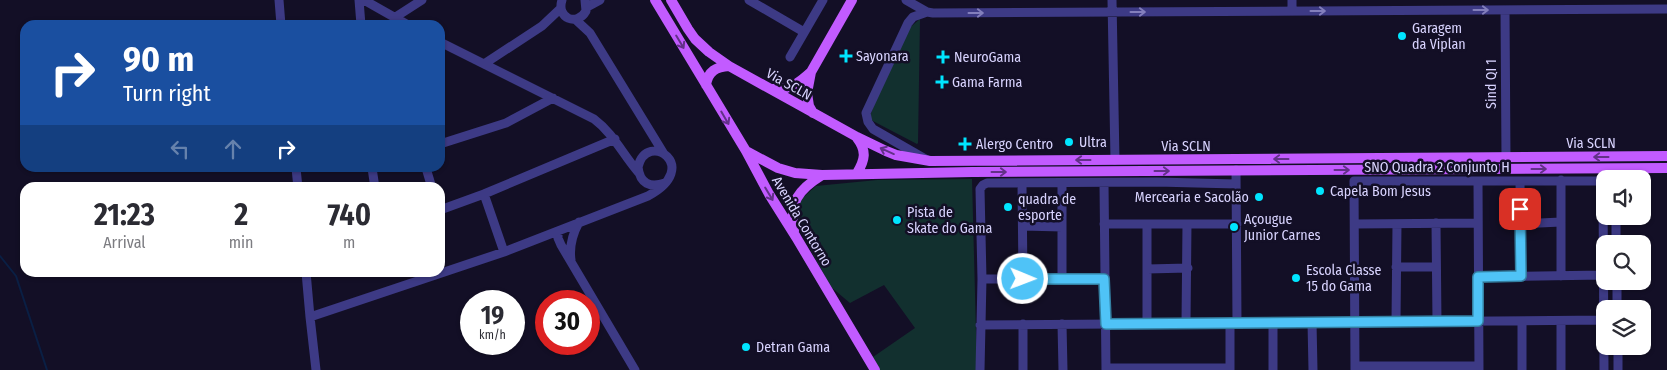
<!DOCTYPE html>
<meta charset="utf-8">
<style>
:root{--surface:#fff;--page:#f7f7f7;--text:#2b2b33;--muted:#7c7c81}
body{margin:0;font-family:"Fira Sans Condensed",sans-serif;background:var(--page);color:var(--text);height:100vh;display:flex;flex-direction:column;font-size:19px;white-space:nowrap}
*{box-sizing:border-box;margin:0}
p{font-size:16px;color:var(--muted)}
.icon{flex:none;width:28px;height:28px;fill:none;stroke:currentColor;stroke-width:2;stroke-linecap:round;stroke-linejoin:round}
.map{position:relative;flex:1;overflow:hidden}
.side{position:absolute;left:20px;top:182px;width:425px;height:95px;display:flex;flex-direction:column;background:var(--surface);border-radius:15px;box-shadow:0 1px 4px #0004}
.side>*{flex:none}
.guide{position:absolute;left:20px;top:20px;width:425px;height:152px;border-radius:15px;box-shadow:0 1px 4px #0004;background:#1a4fa0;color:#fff;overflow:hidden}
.buttons{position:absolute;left:1596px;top:170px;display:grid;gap:10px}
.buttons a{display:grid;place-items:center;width:55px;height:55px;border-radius:10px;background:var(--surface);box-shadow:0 1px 4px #0004;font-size:25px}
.speed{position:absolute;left:460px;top:290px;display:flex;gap:10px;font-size:25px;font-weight:700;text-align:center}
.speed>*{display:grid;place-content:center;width:65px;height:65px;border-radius:50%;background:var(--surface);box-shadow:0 1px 4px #0004;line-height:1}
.speed small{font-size:12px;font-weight:400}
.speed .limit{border:8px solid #d22;background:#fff;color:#111}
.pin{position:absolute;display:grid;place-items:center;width:42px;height:42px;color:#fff;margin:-21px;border-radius:10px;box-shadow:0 2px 8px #0006}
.me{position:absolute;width:55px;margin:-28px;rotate:91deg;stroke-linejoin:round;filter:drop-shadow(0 0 4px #0008)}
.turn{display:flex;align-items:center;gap:18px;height:105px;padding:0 20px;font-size:22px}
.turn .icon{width:65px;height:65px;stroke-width:2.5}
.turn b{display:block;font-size:35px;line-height:42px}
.lanes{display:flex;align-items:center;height:48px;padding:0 20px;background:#0003;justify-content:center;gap:25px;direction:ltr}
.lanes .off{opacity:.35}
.eta{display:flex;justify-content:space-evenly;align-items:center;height:85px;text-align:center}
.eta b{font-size:30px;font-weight:700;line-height:35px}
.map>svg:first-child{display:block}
.green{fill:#12302f}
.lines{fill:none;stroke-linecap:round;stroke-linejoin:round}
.stream{stroke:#0a1f44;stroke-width:2}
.minor{stroke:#3d3a85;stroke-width:9}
.major{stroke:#c25bff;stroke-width:10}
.oneway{stroke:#837fbc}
.oneway2{stroke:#623188}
.route-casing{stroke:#337fa1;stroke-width:12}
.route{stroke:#4fc3f7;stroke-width:9}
.poi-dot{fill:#00e5ff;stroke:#130f26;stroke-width:2}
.labels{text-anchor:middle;stroke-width:5;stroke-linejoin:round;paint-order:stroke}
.poi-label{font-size:14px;fill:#d9d4ff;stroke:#130f26;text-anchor:start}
.street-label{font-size:14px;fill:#d9d4ff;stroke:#130f26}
</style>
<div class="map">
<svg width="1667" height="370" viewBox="0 0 1667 370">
<rect width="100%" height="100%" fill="#130f26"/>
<!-- green -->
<path class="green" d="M920,19l-2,124 -1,1 -48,-25 15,-41 24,-49z
M972,179l5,191h-97l-7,-13 42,-29 -31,-43 -34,18 -19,-16 -34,-62 -1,-21 20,-18 61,-6z"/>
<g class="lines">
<!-- stream -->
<path class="stream" d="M0,256l16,20 31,94"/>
<!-- minor -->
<path class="minor" d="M279,0l2,25
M359,0l2,25
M364,0l44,25
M562,0c-6,18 15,27 24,11l-1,-11
M749,0l55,32
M906,0l21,12 6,1 734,-4
M1112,0l3,160
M1292,0v11
M587,7l13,-7
M1505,10l1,148
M927,12l-14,5 -5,6 -42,90 2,9 5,7 54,31
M394,18l28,-18
M576,20l14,13 74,121
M440,42l154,77c20,15 29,36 45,54
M790,57l33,-57
M484,64l58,-38 18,-17
M440,144l66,-21 47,-25
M296,168l2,20
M372,168l3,20
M426,168l6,20
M1236,170l1,152
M1561,180v96
M1478,181l1,189
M1520,181l1,95
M1062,183v96
M1104,183l2,187
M1022,184l1,95
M484,194l20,58
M440,210l44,-16 131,-55
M1616,216v28
M1436,223l1,99
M1104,224h133
M1147,224v100
M1355,224l123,-1
M1520,224l41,-2
M1023,226l39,1
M558,231v7l3,7 74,125
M571,260c-2,-14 1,-25 8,-38
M1396,267h40
M1147,269l41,-1
M306,272l4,45 194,-65 144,-56c55,-29 -1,-67 -10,-29 2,17 12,21 27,16
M1478,277l125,-2
M982,279h122
M1617,281v28
M310,317l6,53
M1522,321v49
M1561,321v49
M1312,322l1,48
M1396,322l1,-98
M1186,323l1,-99
M1062,324l1,46
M980,325l625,-5
M1618,346v24
M1355,366h124
M1106,368h124
M980,370l2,-91 -2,-90 3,-4 4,-2 170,-1 79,2
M1023,370v-46
M1230,370v-48
M1273,370v-48
M1355,370l-1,-189h245l4,4 1,185"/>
<!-- major -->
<path class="major" d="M655,0l91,151 23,43 27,43 79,133
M671,0l17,29 7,10 14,13 20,14 128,71 29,14 10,4 34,6 737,-5
M706,85c2,-14 10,-18 23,-19
M773,89c17,1 26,-6 38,-17
M813,113l-4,-7 -2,-13 4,-21 41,-72
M746,151l32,17 17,5 27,2 150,-3 695,-4
M857,173c8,-13 10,-22 0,-35
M794,231c-5,-29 4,-41 28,-56"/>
</g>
<!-- one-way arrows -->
<defs><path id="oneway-shaft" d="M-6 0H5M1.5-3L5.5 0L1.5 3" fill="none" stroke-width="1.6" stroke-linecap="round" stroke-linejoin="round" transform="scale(1.25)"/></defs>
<g class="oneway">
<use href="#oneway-shaft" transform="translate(1481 10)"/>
<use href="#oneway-shaft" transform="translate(1318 11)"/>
<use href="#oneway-shaft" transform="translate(1138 12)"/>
<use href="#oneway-shaft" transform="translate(976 13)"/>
</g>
<g class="oneway2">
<use href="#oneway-shaft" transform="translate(680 42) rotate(59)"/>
<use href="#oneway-shaft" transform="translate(725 118) rotate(60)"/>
<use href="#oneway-shaft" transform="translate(887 151) rotate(-156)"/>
<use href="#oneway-shaft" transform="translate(1601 157) rotate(180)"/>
<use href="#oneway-shaft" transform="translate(1281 159) rotate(180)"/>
<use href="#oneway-shaft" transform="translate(1083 160) rotate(180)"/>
<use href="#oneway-shaft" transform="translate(1539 169)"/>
<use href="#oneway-shaft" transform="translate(1342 170)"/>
<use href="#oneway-shaft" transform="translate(1162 171)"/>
<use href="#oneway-shaft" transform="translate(999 172)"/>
<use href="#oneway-shaft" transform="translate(769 194) rotate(59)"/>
</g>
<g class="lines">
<!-- route casing -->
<g class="route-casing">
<path id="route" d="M1023,279h81l2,45 372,-3v-44l43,-1 -1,-67"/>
</g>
<!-- route -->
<use href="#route" class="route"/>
</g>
<!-- markers -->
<g class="poi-dot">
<circle cx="1402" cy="36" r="5"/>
<path d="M843.5 48.5h5v5h5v5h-5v5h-5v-5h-5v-5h5z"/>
<path d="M940.5 49.5h5v5h5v5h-5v5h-5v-5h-5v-5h5z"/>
<path d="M939.5 74.5h5v5h5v5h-5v5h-5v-5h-5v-5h5z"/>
<circle cx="1069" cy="142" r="5"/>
<path d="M962.5 136.5h5v5h5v5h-5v5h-5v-5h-5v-5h5z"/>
<circle cx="1320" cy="191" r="5"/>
<circle cx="1259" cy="197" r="5"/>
<circle cx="1008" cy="207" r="5"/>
<circle cx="897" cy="220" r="5"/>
<circle cx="1234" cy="227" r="5"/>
<circle cx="1296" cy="278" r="5"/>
<circle cx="746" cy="347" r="5"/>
</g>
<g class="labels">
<!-- poi labels -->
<g class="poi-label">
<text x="1412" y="33">Garagem<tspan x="1412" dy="16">da Viplan</tspan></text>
<text x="856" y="61">Sayonara</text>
<text x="954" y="62">NeuroGama</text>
<text x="952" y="87">Gama Farma</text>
<text x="1079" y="147">Ultra</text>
<text x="976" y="149">Alergo Centro</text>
<text x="1330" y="196">Capela Bom Jesus</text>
<text x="1249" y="202" text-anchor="end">Mercearia e Sacolão</text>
<text x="1018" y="204">quadra de<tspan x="1018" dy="16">esporte</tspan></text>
<text x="907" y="217">Pista de<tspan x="907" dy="16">Skate do Gama</tspan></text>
<text x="1244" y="224">Açougue<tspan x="1244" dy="16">Junior Carnes</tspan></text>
<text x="1306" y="275">Escola Classe<tspan x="1306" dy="16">15 do Gama</tspan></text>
<text x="756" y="352">Detran Gama</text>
</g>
<!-- street labels -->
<g class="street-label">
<text transform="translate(789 84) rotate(29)" y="5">Via SCLN</text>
<text transform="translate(1491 84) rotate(-90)" y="5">Sind QI 1</text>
<text x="1591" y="148">Via SCLN</text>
<text x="1186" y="151">Via SCLN</text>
<text x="1437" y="172">SNO Quadra 2 Conjunto H</text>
<text transform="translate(802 221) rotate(59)" y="5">Avenida Contorno</text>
</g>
</g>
</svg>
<div class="buttons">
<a><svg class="icon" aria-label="sound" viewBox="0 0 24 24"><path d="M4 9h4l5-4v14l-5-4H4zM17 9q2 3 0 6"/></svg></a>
<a><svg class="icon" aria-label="search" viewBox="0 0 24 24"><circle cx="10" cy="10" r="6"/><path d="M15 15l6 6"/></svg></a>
<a><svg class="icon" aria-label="layers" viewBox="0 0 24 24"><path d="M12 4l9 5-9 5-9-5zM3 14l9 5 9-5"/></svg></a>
</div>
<div class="speed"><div>19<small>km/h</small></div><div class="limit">30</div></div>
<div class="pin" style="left:1520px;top:209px;background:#d93025"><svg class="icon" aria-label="arrive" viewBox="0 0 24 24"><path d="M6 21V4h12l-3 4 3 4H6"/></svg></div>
<svg class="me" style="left:1023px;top:279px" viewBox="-20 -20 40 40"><circle r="17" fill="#4fc3f7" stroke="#fff" stroke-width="3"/><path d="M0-11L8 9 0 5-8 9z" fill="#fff"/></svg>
<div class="guide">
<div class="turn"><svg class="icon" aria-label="right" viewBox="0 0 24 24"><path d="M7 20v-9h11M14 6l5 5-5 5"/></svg><div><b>90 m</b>Turn right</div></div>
<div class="lanes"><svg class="icon off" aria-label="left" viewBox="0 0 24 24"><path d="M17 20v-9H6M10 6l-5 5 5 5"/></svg><svg class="icon off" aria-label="ahead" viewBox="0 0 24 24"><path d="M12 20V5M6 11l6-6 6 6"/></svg><svg class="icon" aria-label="right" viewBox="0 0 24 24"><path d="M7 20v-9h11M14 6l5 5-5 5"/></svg></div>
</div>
<section class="side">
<div class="eta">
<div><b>21:23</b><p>Arrival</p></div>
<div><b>2</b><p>min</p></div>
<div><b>740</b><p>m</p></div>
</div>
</section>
</div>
